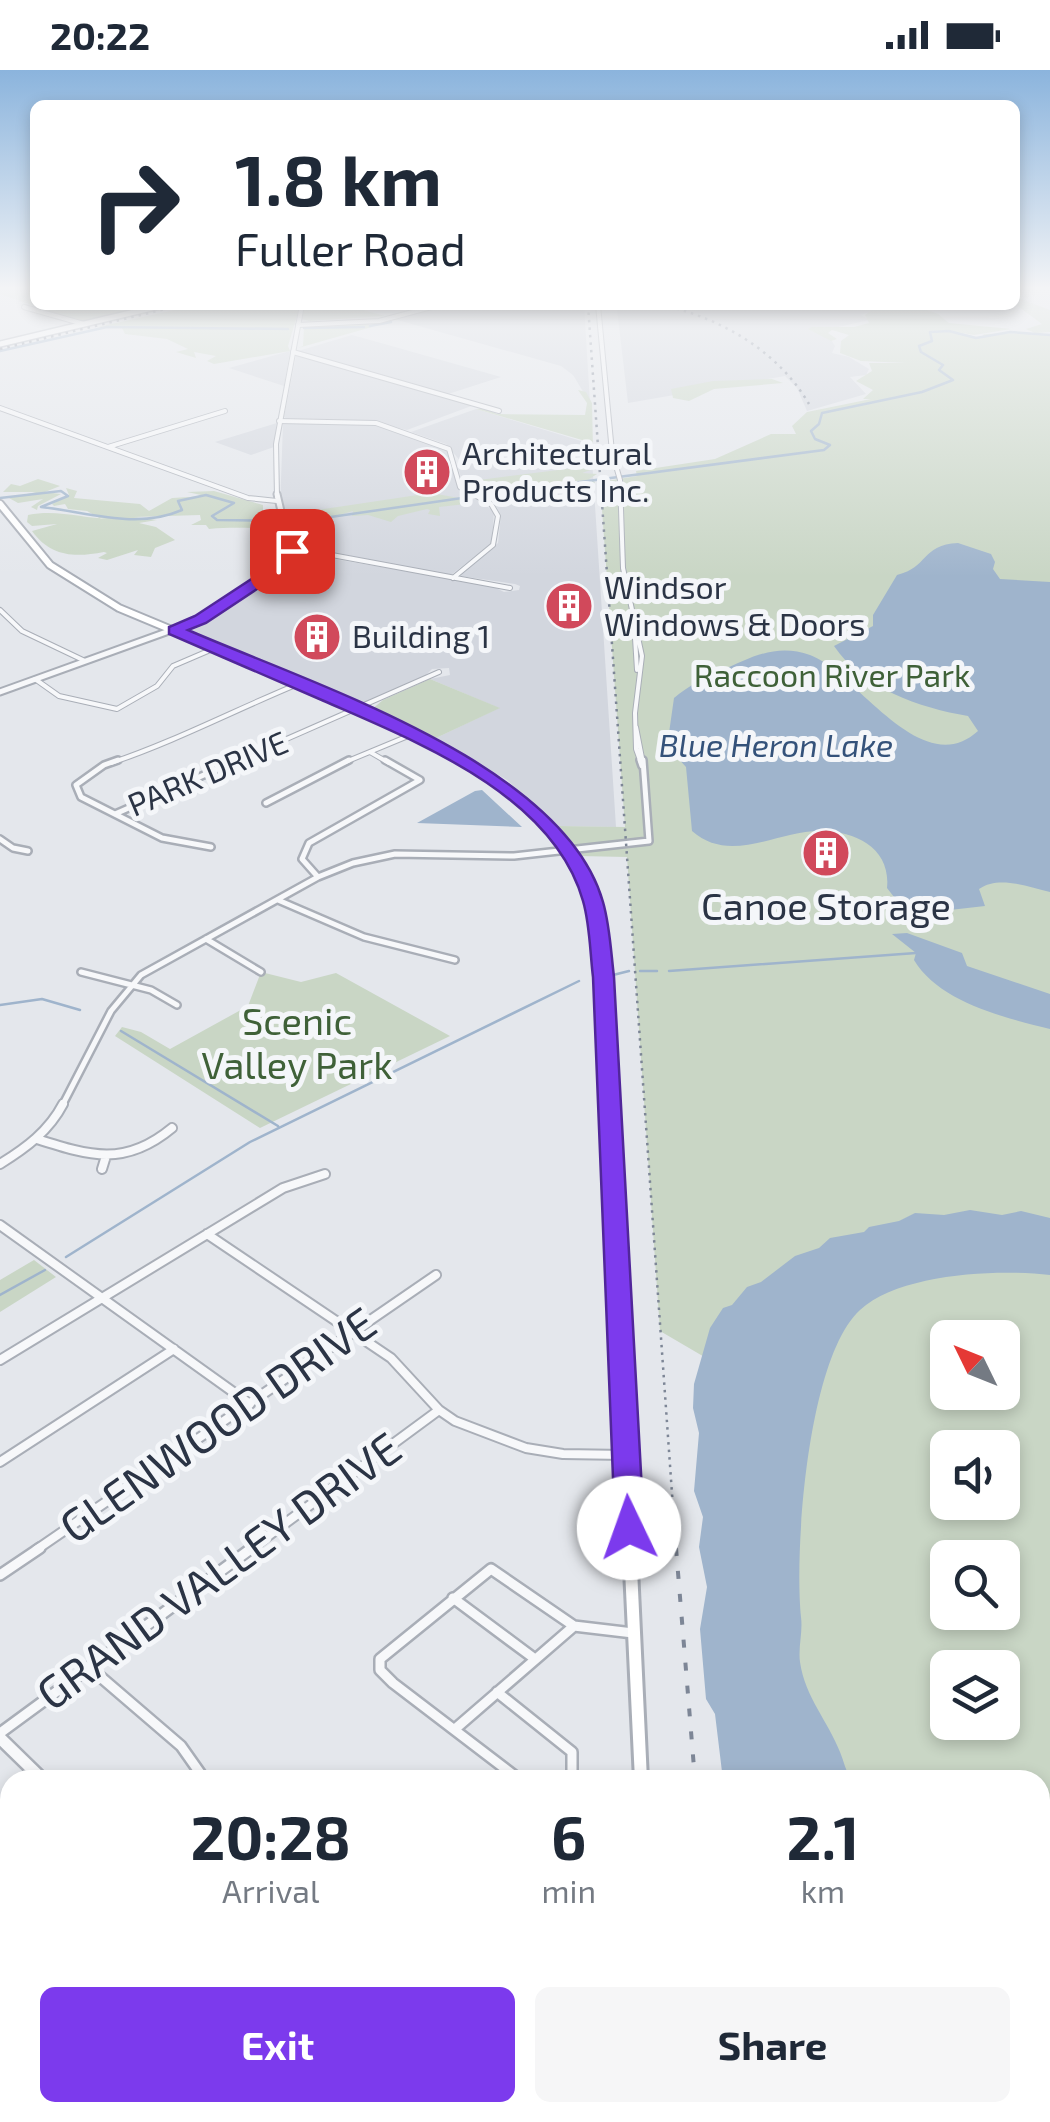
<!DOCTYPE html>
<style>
:root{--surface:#fff;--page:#f6f6f7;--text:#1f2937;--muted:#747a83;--accent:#7c3aed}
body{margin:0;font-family:"Exo 2",sans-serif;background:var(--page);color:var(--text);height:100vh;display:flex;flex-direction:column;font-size:38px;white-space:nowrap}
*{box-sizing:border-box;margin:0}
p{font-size:32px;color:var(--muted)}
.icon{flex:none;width:55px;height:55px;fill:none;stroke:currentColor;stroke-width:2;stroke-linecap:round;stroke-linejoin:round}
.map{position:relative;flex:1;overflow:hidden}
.details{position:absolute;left:0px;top:1700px;width:1050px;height:352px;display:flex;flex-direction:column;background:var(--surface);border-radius:30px 30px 0 0;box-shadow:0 5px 15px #0003}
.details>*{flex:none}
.hud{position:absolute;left:30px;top:30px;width:990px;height:210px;border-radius:15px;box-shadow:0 5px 15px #0003;background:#fff;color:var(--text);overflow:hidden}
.needle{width:65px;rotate:313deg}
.tools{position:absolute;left:930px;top:1250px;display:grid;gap:20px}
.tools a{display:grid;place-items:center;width:90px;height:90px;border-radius:15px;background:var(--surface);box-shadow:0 5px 15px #0003;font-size:50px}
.pin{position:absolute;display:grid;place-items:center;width:85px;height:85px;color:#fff;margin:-42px;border-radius:20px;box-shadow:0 5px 15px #0006}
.me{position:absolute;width:110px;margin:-55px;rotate:357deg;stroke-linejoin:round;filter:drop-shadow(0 0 8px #0008)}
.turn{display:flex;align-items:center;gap:35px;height:210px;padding:0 40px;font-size:45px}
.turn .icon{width:130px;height:130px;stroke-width:2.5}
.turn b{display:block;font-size:70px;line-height:85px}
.eta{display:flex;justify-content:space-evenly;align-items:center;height:170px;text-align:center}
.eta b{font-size:60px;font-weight:700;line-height:70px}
.primary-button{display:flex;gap:20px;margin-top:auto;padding:20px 40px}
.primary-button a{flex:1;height:115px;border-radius:15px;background:var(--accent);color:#fff;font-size:40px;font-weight:700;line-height:115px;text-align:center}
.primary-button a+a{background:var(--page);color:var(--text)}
.status{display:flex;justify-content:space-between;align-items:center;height:70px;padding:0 50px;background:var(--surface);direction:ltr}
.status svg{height:28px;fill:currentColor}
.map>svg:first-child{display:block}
.built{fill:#d2d6de}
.green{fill:#c9d6c5;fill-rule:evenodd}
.water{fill:#9fb4cc}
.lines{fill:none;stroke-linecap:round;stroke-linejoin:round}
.stream{stroke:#9fb4cc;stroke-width:2.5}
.minor-far3-casing{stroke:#a9aeb7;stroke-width:6}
.minor-far2-casing{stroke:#a9aeb7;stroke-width:10}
.minor-far1-casing{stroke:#a9aeb7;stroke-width:12}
.minor-casing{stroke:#a9aeb7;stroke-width:14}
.tertiary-far2-casing{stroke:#a9aeb7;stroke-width:6}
.tertiary-far1-casing{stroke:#a9aeb7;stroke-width:9}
.tertiary-casing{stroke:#a9aeb7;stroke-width:16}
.secondary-far4-casing{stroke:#a9aeb7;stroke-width:8}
.secondary-far3-casing{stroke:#a9aeb7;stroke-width:10}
.secondary-far2-casing{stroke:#a9aeb7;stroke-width:12}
.secondary-far1-casing{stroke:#a9aeb7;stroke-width:15}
.secondary-casing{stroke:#a9aeb7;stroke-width:18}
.minor-far3{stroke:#f7f8fa;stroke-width:4}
.minor-far2{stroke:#f7f8fa;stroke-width:5}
.minor-far1{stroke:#f7f8fa;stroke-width:8}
.minor{stroke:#f7f8fa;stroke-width:9}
.tertiary-far2{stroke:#f7f8fa;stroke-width:4}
.tertiary-far1{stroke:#f7f8fa;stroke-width:5}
.tertiary{stroke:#f7f8fa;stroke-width:11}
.secondary-far4{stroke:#fff;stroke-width:5}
.secondary-far3{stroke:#fff;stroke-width:6}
.secondary-far2{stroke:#fff;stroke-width:8}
.secondary-far1{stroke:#fff;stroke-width:10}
.secondary{stroke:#fff;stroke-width:12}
.rail-far1{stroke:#7d8696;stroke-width:2.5;stroke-dasharray:2.5 5;stroke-linecap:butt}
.rail{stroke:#7d8696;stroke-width:4;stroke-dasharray:8 15;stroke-linecap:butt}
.route{fill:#7c3aed;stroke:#51269a;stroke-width:2.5}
.labels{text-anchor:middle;stroke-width:10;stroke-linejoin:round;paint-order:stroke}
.far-poi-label{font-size:32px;fill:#2b3445;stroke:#f4f6f9;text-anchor:start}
.far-park-label{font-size:32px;fill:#3f6138;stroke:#f4f6f9}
.far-water-label{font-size:32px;font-style:italic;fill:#34527a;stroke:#f4f6f9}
.far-street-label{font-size:32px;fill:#2b3445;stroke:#f4f6f9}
.poi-label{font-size:38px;fill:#2b3445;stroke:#f4f6f9}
.park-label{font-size:38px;fill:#3f6138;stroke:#f4f6f9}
.near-street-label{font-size:45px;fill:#2b3445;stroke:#f4f6f9}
</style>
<div class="status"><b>20:22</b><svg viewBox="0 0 49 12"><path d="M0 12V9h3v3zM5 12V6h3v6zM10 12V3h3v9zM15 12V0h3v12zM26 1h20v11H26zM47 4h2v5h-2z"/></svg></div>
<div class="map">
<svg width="1050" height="2052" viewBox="0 0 1050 2052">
<rect width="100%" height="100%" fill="#e4e7ec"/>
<!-- built -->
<path class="built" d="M442,235h142l6,98 -17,-28 -12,-9 -167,-47z
M625,235l255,3 -19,7 8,5 -44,10 10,16 -3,7 17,4 20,12 -3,6 -16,2 16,17 -59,17 -10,-23 -12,-12 -157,27 -11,-94z
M352,265l36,10 113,32 -53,17 -150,-43z
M290,281l-6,35 -55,-18z
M301,285l173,50 -67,25 -42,-10h-77l-4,-3 12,-61z
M476,339l115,35 25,383 -59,-1 -50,-46 -71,-42 63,-30 -69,-29 20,-4 -1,-7 -17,1 -8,8 -57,25 -12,1 -167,-73 117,-76 187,32 12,6 15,-2 1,-4 -5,-2 -55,-8 38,-33 3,-28 -6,-11 -31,-17 -6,-19 73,-20 -16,-1 -23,12 -30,4 -16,-19 -35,-12z
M344,351l35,4 67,24 12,39 36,23 -2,32 -41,32 -154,-26 -17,-41 3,-84z
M277,353l-3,24 -23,8 -36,-13z"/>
<!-- green -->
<path class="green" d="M0,220h35v15h73l21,9 -41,10 -88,-30z
M1015,227l35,13v22l-14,1 14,2v891l-35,-5 -285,151 -70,-41 -33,-474 -48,-1 -22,-30 68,1 -25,-345 37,-6 -1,-5 79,-12 56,-25h25l-4,-8 15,-14 64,-13h-8l10,-9 -17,-9 16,-10 -3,-8h38l-46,-2 -21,-8 1,-12 8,-6 -17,-5 -4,3 9,6 -6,2 -23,-12 4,-2h42l15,-4 -4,-8 13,-10h35l25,9 11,9 62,6 -37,6 -17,-3 24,6 3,-4 51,-1 -9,-4 16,-5 -27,-20z
M197,235l103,1 -12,40 2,5 -76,13 -7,-3 9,-5 -22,-4 2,6 -20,-6 12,-3 -21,-10 -42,-5 -3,-6 -24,-1z
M305,235h40l40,11 -76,5 -7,-2z
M368,254l4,3 -74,21 5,-2 1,-19z
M772,309l11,4 -69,6 -25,12 -16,-3 -2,-9 42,-8z
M578,320l8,2 6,11 1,47 -8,-1 -3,-9 -106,-31 9,-1 12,6 88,1 2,-12z
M591,383l6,6 -1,9 -14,5 15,1 -8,5 6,3 -5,8 -97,8 9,-5 -11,-5 -12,2 11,-6 -24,4 1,-4 12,-4 95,-12 5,-10z
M38,409l22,7 -15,6 16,2 -23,12 -1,4 -6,-3 12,-8 -25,4 -9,-5 27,-6h-33l8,-8 9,2z
M66,418l11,3 -3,7 66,6 9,7 23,-13 34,-2 -19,-4 27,-1 49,14v10l12,2 -2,4 5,5c-21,4 -39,0 -69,3l-3,-4h-15l10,-5 -1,-5 -66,2 23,3 -18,3 17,4 19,13 -20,8 -4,9 -17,-2 4,-5 -31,10 -9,-2 9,-5 -3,-1c-31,6 -54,4 -72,-21l25,-7 -25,2 -5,-4 1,-7c34,-7 62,7 95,3l-22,1 -14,-8 -19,-2 -3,-5 -11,2 -2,-2 17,-9z
M431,423l39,7 -4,4 -27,3 1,9 -12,-2 2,-4 -3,-1 -29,7 -7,6 -23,-7 -16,1 1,-5 -47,14 -18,-5 -4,-5z
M430,609l70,29 -64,30 -65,-28 12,-10z
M261,902l40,10 35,-9 114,63 -190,92 -145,-92 7,-9 19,5 29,17 78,-43z
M34,1190l22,17 -56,35v-32z
M928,1191l122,7v706l-10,-4v-190h-245l-1,-382 79,-114zM948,1268h54v54h-54zM948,1378h54v54h-54zM948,1488h54v54h-54zM948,1598h54v54h-54z"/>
<!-- water -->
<path class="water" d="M958,473l33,11 4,8 -2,7 7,10 50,3v310c-22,-5 -51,-17 -71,-3l6,17 -44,5 -1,9 -19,-2 -6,6 -27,-17 -2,-4 8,-6 -7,-9c4,-38 -29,-57 -66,-57 -42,-1 -91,34 -129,0l-6,-64 -11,-12 -6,-22 5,-35c15,-13 30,-19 47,-27 30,-14 56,-28 89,-16 45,16 111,128 168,76l-10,-15c-48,-8 -106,-28 -134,-70l39,-20v-11l24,-40c32,-8 24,-30 61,-32z
M482,720l40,37 -105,-4 58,-32z
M907,863l55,20 5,13 83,28v35c-45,-11 -111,-27 -136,-69l2,-7 -24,-19z
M970,1140l32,5 19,-4 29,7v57c-51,-6 -150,-2 -190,35 -52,47 -66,238 -59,307 2,15 -3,30 -1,45 5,35 28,59 40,90 4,10 6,19 11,28h-128l-8,-66 -9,-15 -6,-70 7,-42 -8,-40 4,-30 -9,-26 5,-58 -6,-25 1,-24 16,-56 13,-20 9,-3 15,-18 14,-5 34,-26 24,-8 11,-10 34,-6 5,-5 30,-6 16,-8 29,2z
M1040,1855l10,6v191h-62l-13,-9 65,-1z"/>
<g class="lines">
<!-- stream -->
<path class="stream" d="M370,256l21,-4
M304,258l60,-1
M0,281l107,-24 181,2
M481,425l343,-45 6,-5 -15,-6 -4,-8 8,-7 3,-11 100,-21 31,-12 -14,-10 4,-5 -22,-13 -2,-6 13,-5 -2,-9 19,-1 27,7 34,-6 40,3
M0,428l61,-7 7,5 -27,11c47,5 95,23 141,3l-4,-9 28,-6 28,8 -22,13 5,4 86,1 166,-24
M640,901h17
M669,901l247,-18
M613,905l16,-4
M0,935l42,-6 38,11
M121,961l157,95
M66,1187l184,-115 329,-161
M0,1225l45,-25"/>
<!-- minor-far3 casing -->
<g class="minor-far3-casing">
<path id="minor-far3" d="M598,235l14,147 8,28 3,88 19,88 -7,57 1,36 5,14
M24,237l60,17
M298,255l81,-4 60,-16
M293,282l206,59
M0,338l248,90 29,3
M279,351l97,2 73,26 11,38 31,17 7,12 -5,29 -40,33
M108,377l117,-36
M293,483h28l189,35
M0,540l22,21 63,30
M635,568l2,32
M35,609l24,17 58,13 40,-23 16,-20 42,-18
M636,657l7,36
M370,682l19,11
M111,693c65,-22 124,-53 187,-79
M232,693l207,-91
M343,693l70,-29"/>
</g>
<!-- minor-far2 casing -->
<g class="minor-far2-casing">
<path id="minor-far2" d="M118,690l-14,5 -28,20 5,12 81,41 49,9
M640,690l2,6
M266,733l83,-43
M115,744l123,-54
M0,769l13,9 15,3
M318,807l-16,-18 7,-16 111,-63 -35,-20
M278,830l86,37 91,23
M206,869l55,33
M81,902l70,18 26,15
M62,1036l49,-95 30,-36 177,-98 35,-14 42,-9 119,2 135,-15 -6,-81"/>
</g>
<!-- minor-far1 casing -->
<g class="minor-far1-casing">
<path id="minor-far1" d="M37,1069c53,17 88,28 135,-11
M0,1094c26,-16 49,-33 63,-60
M102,1099l4,-13
M0,1155l250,179
M207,1164l184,124 48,52 16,11 71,27 37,6 62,1
M0,1290l283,-172 42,-14
M0,1392l174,-113
M36,1480l400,-275
M249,1480l190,-140"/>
</g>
<!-- minor casing -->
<g class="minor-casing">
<path id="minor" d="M0,1505l40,-27
M453,1528l82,61
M89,1597l92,79 24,34
M497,1622l75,60v28
M455,1659l119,-103
M0,1663l252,-185
M520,1710l-127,-97 -13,-13v-11l111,-90 83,57 59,7
M0,1874l10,-9
M417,2052l10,-10"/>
</g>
<!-- tertiary-far2 casing -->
<g class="tertiary-far2-casing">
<path id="tertiary-far2" d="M277,427l-1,-53 26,-139"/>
</g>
<!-- tertiary-far1 casing -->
<g class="tertiary-far1-casing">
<path id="tertiary-far1" d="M0,622l194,-70 98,-64 -15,-64"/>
</g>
<!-- tertiary casing -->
<g class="tertiary-casing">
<path id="tertiary" d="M0,1668l43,42
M379,2042l10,10"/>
</g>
<!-- secondary-far4 casing -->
<g class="secondary-far4-casing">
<path id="secondary-far4" d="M0,274l164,-39"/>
</g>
<!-- secondary-far3 casing -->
<g class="secondary-far3-casing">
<path id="secondary-far3" d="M0,434l50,61 69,43 240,100 107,55"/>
</g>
<!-- secondary-far2 casing -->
<g class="secondary-far2-casing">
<path id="secondary-far2" d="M462,690c35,22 77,48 101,83 51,76 43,176 47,263"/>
</g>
<!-- secondary-far1 casing -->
<g class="secondary-far1-casing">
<path id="secondary-far1" d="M610,1034l20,446"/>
</g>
<!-- secondary casing -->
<g class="secondary-casing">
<path id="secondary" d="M630,1478l11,232
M653,2052l1,-10"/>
</g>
<!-- minor-far3 -->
<use href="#minor-far3" class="minor-far3"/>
<!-- minor-far2 -->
<use href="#minor-far2" class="minor-far2"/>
<!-- minor-far1 -->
<use href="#minor-far1" class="minor-far1"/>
<!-- minor -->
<use href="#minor" class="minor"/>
<!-- tertiary-far2 -->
<use href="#tertiary-far2" class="tertiary-far2"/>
<!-- tertiary-far1 -->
<use href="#tertiary-far1" class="tertiary-far1"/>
<!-- tertiary -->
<use href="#tertiary" class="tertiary"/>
<!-- secondary-far4 -->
<use href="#secondary-far4" class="secondary-far4"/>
<!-- secondary-far3 -->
<use href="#secondary-far3" class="secondary-far3"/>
<!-- secondary-far2 -->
<use href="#secondary-far2" class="secondary-far2"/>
<!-- secondary-far1 -->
<use href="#secondary-far1" class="secondary-far1"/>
<!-- secondary -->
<use href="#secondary" class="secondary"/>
<!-- rail-far1 -->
<path class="rail-far1" d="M515,235l9,2
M588,235l88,1245
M662,235c59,13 116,46 147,99
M0,279l182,-44"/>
<!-- rail -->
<path class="rail" d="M676,1478l19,232
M795,2042l4,10"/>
</g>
<!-- sky -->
<linearGradient id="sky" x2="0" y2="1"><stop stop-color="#8bb4dd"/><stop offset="0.43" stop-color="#f3f4f6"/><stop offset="1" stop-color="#f3f4f6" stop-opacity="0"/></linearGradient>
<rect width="1050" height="507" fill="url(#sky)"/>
<!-- route -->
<path class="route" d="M287,478l12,3 -6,14 -87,58 -18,7c121,53 376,133 415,272 7,24 8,51 11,75l30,551 -4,8 -11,4 -10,-4 -4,-8 -22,-551c-3,-24 -3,-52 -10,-76 -30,-107 -168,-160 -259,-200 -52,-22 -103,-45 -155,-67v-7l26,-11 87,-57z"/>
<!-- icons -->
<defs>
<g id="building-disc" transform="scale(2.5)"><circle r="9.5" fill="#d1495b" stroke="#f4f6f9"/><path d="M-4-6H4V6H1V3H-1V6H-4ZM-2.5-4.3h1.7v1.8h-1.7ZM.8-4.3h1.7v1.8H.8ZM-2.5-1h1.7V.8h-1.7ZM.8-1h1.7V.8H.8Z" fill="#fff"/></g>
</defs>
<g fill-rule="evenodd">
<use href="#building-disc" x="427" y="402"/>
<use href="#building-disc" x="569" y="536"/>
<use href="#building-disc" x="317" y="567"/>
<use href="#building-disc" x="826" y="783"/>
</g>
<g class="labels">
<!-- far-poi labels -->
<g class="far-poi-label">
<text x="462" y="395">Architectural<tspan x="462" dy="37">Products Inc.</tspan></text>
<text x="604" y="529">Windsor<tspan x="604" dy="37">Windows &amp; Doors</tspan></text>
<text x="352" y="578">Building 1</text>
</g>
<!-- far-park labels -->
<g class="far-park-label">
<text x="832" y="617">Raccoon River Park</text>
</g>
<!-- far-water labels -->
<g class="far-water-label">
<text x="776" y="687">Blue Heron Lake</text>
</g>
<!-- far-street labels -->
<g class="far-street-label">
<text transform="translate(208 704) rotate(-23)" y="11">PARK DRIVE</text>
</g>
<!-- poi labels -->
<g class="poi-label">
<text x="826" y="850">Canoe Storage</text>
</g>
<!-- park labels -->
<g class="park-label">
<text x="297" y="965">Scenic<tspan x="297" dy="44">Valley Park</tspan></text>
</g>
<!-- near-street labels -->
<g class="near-street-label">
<text transform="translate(218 1355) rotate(-35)" y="16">GLENWOOD DRIVE</text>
<text transform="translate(219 1501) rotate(-36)" y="16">GRAND VALLEY DRIVE</text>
</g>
</g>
</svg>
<div class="tools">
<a><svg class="needle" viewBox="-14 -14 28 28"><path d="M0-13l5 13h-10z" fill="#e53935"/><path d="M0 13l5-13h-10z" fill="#747a83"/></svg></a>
<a><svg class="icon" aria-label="sound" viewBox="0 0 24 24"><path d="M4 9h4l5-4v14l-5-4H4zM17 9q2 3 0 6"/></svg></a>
<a><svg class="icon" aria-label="search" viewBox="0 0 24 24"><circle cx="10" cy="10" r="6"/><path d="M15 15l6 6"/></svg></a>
<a><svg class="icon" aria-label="layers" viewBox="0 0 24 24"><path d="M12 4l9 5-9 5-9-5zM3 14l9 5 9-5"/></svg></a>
</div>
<div class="pin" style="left:292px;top:481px;background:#d93025"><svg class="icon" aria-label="arrive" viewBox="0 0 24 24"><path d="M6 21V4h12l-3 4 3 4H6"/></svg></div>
<svg class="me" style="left:629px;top:1458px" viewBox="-20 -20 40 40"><circle r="19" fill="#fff"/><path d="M0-13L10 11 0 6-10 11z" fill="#7c3aed"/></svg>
<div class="hud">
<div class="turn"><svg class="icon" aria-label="right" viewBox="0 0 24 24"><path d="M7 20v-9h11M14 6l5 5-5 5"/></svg><div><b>1.8 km</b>Fuller Road</div></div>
</div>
<section class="details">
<div class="eta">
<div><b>20:28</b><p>Arrival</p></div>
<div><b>6</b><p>min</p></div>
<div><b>2.1</b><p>km</p></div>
</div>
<div class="primary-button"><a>Exit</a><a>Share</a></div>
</section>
</div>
